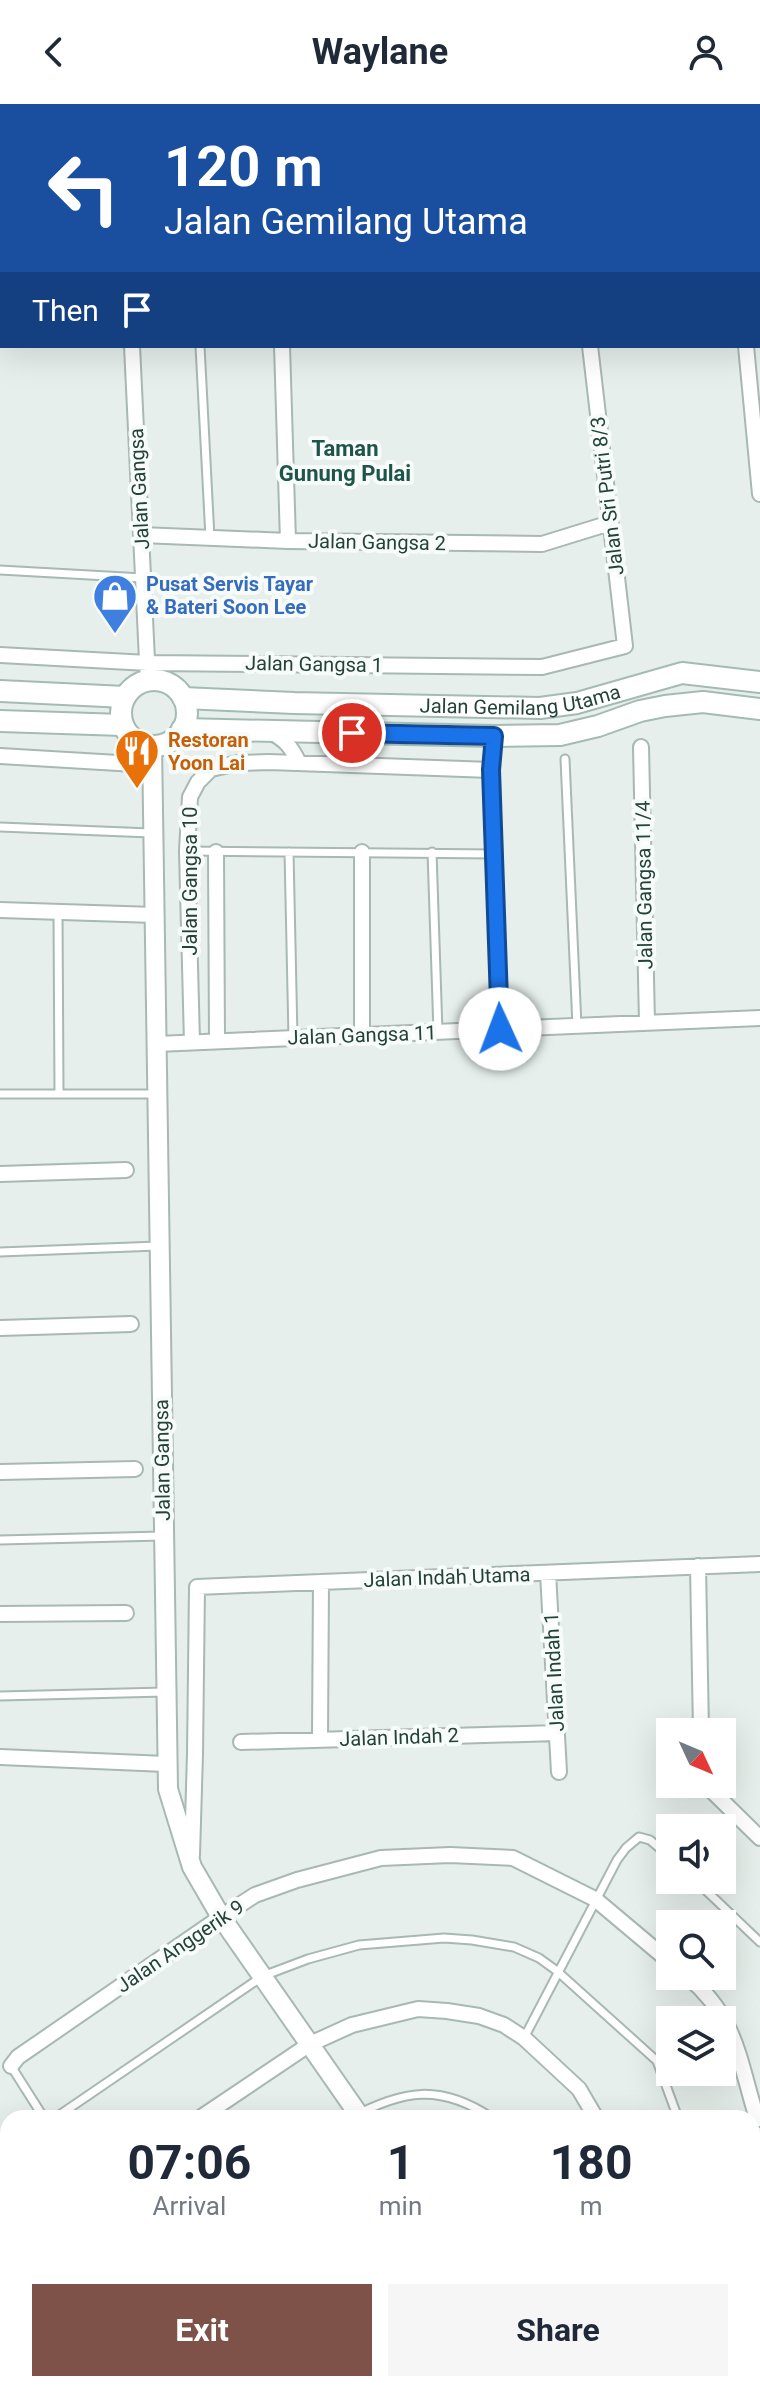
<!DOCTYPE html>
<style>
:root{--surface:#fff;--page:#f6f6f7;--text:#1f2937;--muted:#747a83;--accent:#7f5249}
body{margin:0;font-family:Roboto,sans-serif;background:var(--page);color:var(--text);height:100vh;display:flex;flex-direction:column;font-size:30px;white-space:nowrap}
*{box-sizing:border-box;margin:0}
p{font-size:26px;color:var(--muted)}
.icon{flex:none;width:44px;height:44px;fill:none;stroke:currentColor;stroke-width:2;stroke-linecap:round;stroke-linejoin:round}
.map{position:relative;flex:1;overflow:hidden}
.sheet{position:absolute;left:0px;top:2006px;width:760px;height:282px;display:flex;flex-direction:column;background:var(--surface);border-radius:24px 24px 0 0;box-shadow:0 8px 32px #0002}
.sheet>*{flex:none}
.guide{position:absolute;left:0px;top:0px;width:760px;height:244px;box-shadow:0 8px 32px #0002;background:#1a4fa0;color:#fff;overflow:hidden}
.needle{width:52px;rotate:134deg}
.fabs{position:absolute;left:656px;top:1614px;display:grid;gap:16px}
.fabs a{display:grid;place-items:center;width:80px;height:80px;border-radius:0px;background:var(--surface);box-shadow:0 8px 32px #0002;font-size:40px}
.pin{position:absolute;display:grid;place-items:center;width:68px;height:68px;color:#fff;margin:-34px;border:4px solid #fff;border-radius:50%;box-shadow:0 2px 8px #0007}
.me{position:absolute;width:88px;margin:-44px;rotate:358deg;stroke-linejoin:round;filter:drop-shadow(0 0 6px #0008)}
.turn{display:flex;align-items:center;gap:28px;height:168px;padding:0 32px;font-size:36px}
.turn .icon{width:104px;height:104px;stroke-width:2.5}
.turn b{display:block;font-size:56px;line-height:68px}
.then{display:flex;align-items:center;height:76px;padding:0 32px;background:#0003;gap:16px;font-size:30px}
.eta{display:flex;justify-content:space-evenly;align-items:center;height:136px;text-align:center}
.eta b{font-size:48px;font-weight:700;line-height:56px}
.primary-button{display:flex;gap:16px;margin-top:auto;padding:16px 32px}
.primary-button a{flex:1;height:92px;border-radius:0px;background:var(--accent);color:#fff;font-size:32px;font-weight:700;line-height:92px;text-align:center}
.primary-button a+a{background:var(--page);color:var(--text)}
header{display:flex;justify-content:space-between;align-items:center;height:104px;padding:0 32px;background:var(--surface);font-size:36px;font-weight:700}
.map>svg:first-child{display:block}
.lines{fill:none;stroke-linecap:round;stroke-linejoin:round}
.service-casing{stroke:#a8b8b2;stroke-width:11}
.minor-casing{stroke:#a8b8b2;stroke-width:18}
.tertiary-casing{stroke:#a8b8b2;stroke-width:22}
.secondary-casing{stroke:#a4bbb3;stroke-width:24}
.service{stroke:#fff;stroke-width:7}
.minor{stroke:#fff;stroke-width:14}
.tertiary{stroke:#fff;stroke-width:18}
.secondary{stroke:#fff;stroke-width:20}
.route-casing{stroke:#114b97;stroke-width:20}
.route{stroke:#1a73e8;stroke-width:14}
.labels{text-anchor:middle;stroke-width:8;stroke-linejoin:round;paint-order:stroke}
.street-label{font-size:20px;fill:#24423a;stroke:#f7fbf9}
.shop-label{font-size:20px;font-weight:bold;fill:#366cbe;stroke:#f7fbf9;text-anchor:start}
.food-label{font-size:20px;font-weight:bold;fill:#c56008;stroke:#f7fbf9;text-anchor:start}
.neighbourhood-label{font-size:22px;font-weight:bold;fill:#1f5548;stroke:#f7fbf9}
</style>
<header><svg class="icon" aria-label="back" viewBox="0 0 24 24"><path d="M15 5l-7 7 7 7"/></svg>Waylane<svg class="icon" aria-label="person" viewBox="0 0 24 24"><circle cx="12" cy="8" r="4"/><path d="M4 21q1-7 8-7t8 7"/></svg></header>
<div class="map">
<svg width="760" height="2287" viewBox="0 0 760 2287">
<rect width="100%" height="100%" fill="#e6efeb"/>
<g class="lines">
<!-- service casing -->
<g class="service-casing">
<path id="service" d="M200,242l10,192
M0,466l143,8
M565,655l12,267
M0,723l151,6
M187,747l308,3
M289,748l4,186
M432,748l6,180
M58,808l1,182
M0,990h157
M0,1148l158,-6
M0,1436l162,-4
M0,1592l165,-4
M695,1776l65,62
M524,1934l93,-178 9,-12 13,-11 11,3 20,17
M11,1962l33,52
M55,2014l208,-142 45,-17 51,-14 85,-7 28,2 42,7 25,11 18,13 100,90 21,57
M350,2014c53,-28 90,-35 142,0
M752,2084h8
M28,2287l2,-7
M541,2287l1,-7
M698,2287v-7"/>
</g>
<!-- minor casing -->
<g class="minor-casing">
<path id="minor" d="M218,0v2
M392,0v2
M571,0v2
M715,0v2
M109,2v-2
M0,159h2
M758,194h2
M132,242l16,335
M282,242l6,195
M746,242l14,148
M141,431l147,6 254,3 68,-21
M0,551l148,8 394,4 83,-21 -35,-300
M270,628c15,7 22,16 29,31
M494,632l-3,34 9,259
M641,643l6,276
M0,652l152,9
M216,748l1,189
M0,806l155,5
M362,931v-183
M192,938l-5,-191 3,-54 8,-15 13,-13 27,-6 31,-1 222,8
M157,940l603,-26
M0,1070l126,-4
M0,1224l131,-4
M0,1368l135,-3
M698,1462l3,166
M548,1469l11,199
M0,1510l126,-1
M320,1635l1,-157
M241,1638l316,-9
M0,1653l166,7
M711,1686l49,48
M192,1751l3,-101 2,-167 563,-23
M687,1872c48,40 51,79 68,136l5,7
M11,1962l7,-9 203,-140 34,-22 42,-15 84,-22 69,-3 63,3 82,41 75,63
M200,2014l110,-74 42,-19 66,-16 29,2 32,5 25,9 20,13 55,51 17,29
M0,2152l8,-8
M617,2280v7
M105,2287l3,-7
M457,2287v-7"/>
</g>
<!-- tertiary casing -->
<g class="tertiary-casing">
<path id="tertiary" d="M152,641l16,1044 24,78 29,50 140,201
M384,2287v-7"/>
</g>
<!-- secondary casing -->
<g class="secondary-casing">
<g id="secondary">
<circle cx="154" cy="609" r="33"/>
<path d="M0,587l125,6"/>
<path id="s1" d="M183,594l111,5 246,5 37,-5 105,-30 78,9"/>
<path d="M0,617l123,4"/>
<path d="M182,625l312,7 66,-1 38,-9 42,-15 25,-5 38,-4 57,7"/>
</g>
</g>
<!-- service -->
<use href="#service" class="service"/>
<!-- minor -->
<use href="#minor" class="minor"/>
<!-- tertiary -->
<use href="#tertiary" class="tertiary"/>
<!-- secondary -->
<use href="#secondary" class="secondary"/>
</g>
<g class="lines">
<!-- route casing -->
<g class="route-casing">
<path id="route" d="M352,629l142,3 -3,34 9,259"/>
</g>
<!-- route -->
<use href="#route" class="route"/>
</g>
<!-- icons -->
<defs>
<g id="shop-pin" transform="scale(2.3)"><path d="M0 17L-7.5 6A9.5 9.5 0 1 1 7.5 6Z" fill="#3f7fe0" stroke="#f7fbf9"/><path d="M-5-2.5h2.3a2.7 3.5 0 0 1 5.4 0H5L5.5 6h-11ZM-1.5-2.5h3a1.5 2.3 0 0 0-3 0Z" fill="#fff"/></g>
<g id="restaurant-pin" transform="scale(2.3)"><path d="M0 17L-7.5 6A9.5 9.5 0 1 1 7.5 6Z" fill="#e8710a" stroke="#f7fbf9"/><path d="M-5-6h1v4h1v-4h1v4h1v-4h1v5L-1.5 .5V6h-2V.5L-5-1ZM5-6V6H3V1.5H1.5Q1.5-4 5-6Z" fill="#fff"/></g>
</defs>
<g fill-rule="evenodd">
<use href="#shop-pin" x="115" y="492"/>
<use href="#restaurant-pin" x="137" y="647"/>
</g>
<g class="labels">
<!-- street labels -->
<g class="street-label">
<text transform="translate(139 385) rotate(-93)" y="7">Jalan Gangsa</text>
<text transform="translate(607 392) rotate(-97)" y="7">Jalan Sri Putri 8/3</text>
<text transform="translate(377 438) rotate(1)" y="7">Jalan Gangsa 2</text>
<text transform="translate(314 560) rotate(1)" y="7">Jalan Gangsa 1</text>
<text dy="7" stroke="none"><textPath href="#s1" startOffset="338">Jalan Gemilang Utama</textPath></text>
<text transform="translate(190 777) rotate(-90)" y="7">Jalan Gangsa 10</text>
<text transform="translate(644 781) rotate(-91)" y="7">Jalan Gangsa 11/4</text>
<text transform="translate(362 931) rotate(-2)" y="7">Jalan Gangsa 11</text>
<text transform="translate(162 1356) rotate(-91)" y="7">Jalan Gangsa</text>
<text transform="translate(447 1473) rotate(-2)" y="7">Jalan Indah Utama</text>
<text transform="translate(554 1568) rotate(-93)" y="7">Jalan Indah 1</text>
<text transform="translate(399 1633) rotate(-2)" y="7">Jalan Indah 2</text>
<text transform="translate(180 1842) rotate(-34)" y="7">Jalan Anggerik 9</text>
</g>
<!-- shop labels -->
<g class="shop-label">
<text x="146" y="487">Pusat Servis Tayar<tspan x="146" dy="23">&amp; Bateri Soon Lee</tspan></text>
</g>
<!-- food labels -->
<g class="food-label">
<text x="168" y="643">Restoran<tspan x="168" dy="23">Yoon Lai</tspan></text>
</g>
<!-- neighbourhood labels -->
<g class="neighbourhood-label">
<text x="345" y="352">Taman<tspan x="345" dy="25">Gunung Pulai</tspan></text>
</g>
</g>
</svg>
<div class="fabs">
<a><svg class="needle" viewBox="-14 -14 28 28"><path d="M0-13l5 13h-10z" fill="#e53935"/><path d="M0 13l5-13h-10z" fill="#747a83"/></svg></a>
<a><svg class="icon" aria-label="sound" viewBox="0 0 24 24"><path d="M4 9h4l5-4v14l-5-4H4zM17 9q2 3 0 6"/></svg></a>
<a><svg class="icon" aria-label="search" viewBox="0 0 24 24"><circle cx="10" cy="10" r="6"/><path d="M15 15l6 6"/></svg></a>
<a><svg class="icon" aria-label="layers" viewBox="0 0 24 24"><path d="M12 4l9 5-9 5-9-5zM3 14l9 5 9-5"/></svg></a>
</div>
<div class="pin" style="left:352px;top:629px;background:#d93025"><svg class="icon" aria-label="arrive" viewBox="0 0 24 24"><path d="M6 21V4h12l-3 4 3 4H6"/></svg></div>
<svg class="me" style="left:500px;top:925px" viewBox="-20 -20 40 40"><circle r="19" fill="#fff"/><path d="M0-13L10 11 0 6-10 11z" fill="#1a73e8"/></svg>
<div class="guide">
<div class="turn"><svg class="icon" aria-label="left" viewBox="0 0 24 24"><path d="M17 20v-9H6M10 6l-5 5 5 5"/></svg><div><b>120 m</b>Jalan Gemilang Utama</div></div>
<div class="then">Then<svg class="icon" aria-label="arrive" viewBox="0 0 24 24"><path d="M6 21V4h12l-3 4 3 4H6"/></svg></div>
</div>
<section class="sheet">
<div class="eta">
<div><b>07:06</b><p>Arrival</p></div>
<div><b>1</b><p>min</p></div>
<div><b>180</b><p>m</p></div>
</div>
<div class="primary-button"><a>Exit</a><a>Share</a></div>
</section>
</div>
